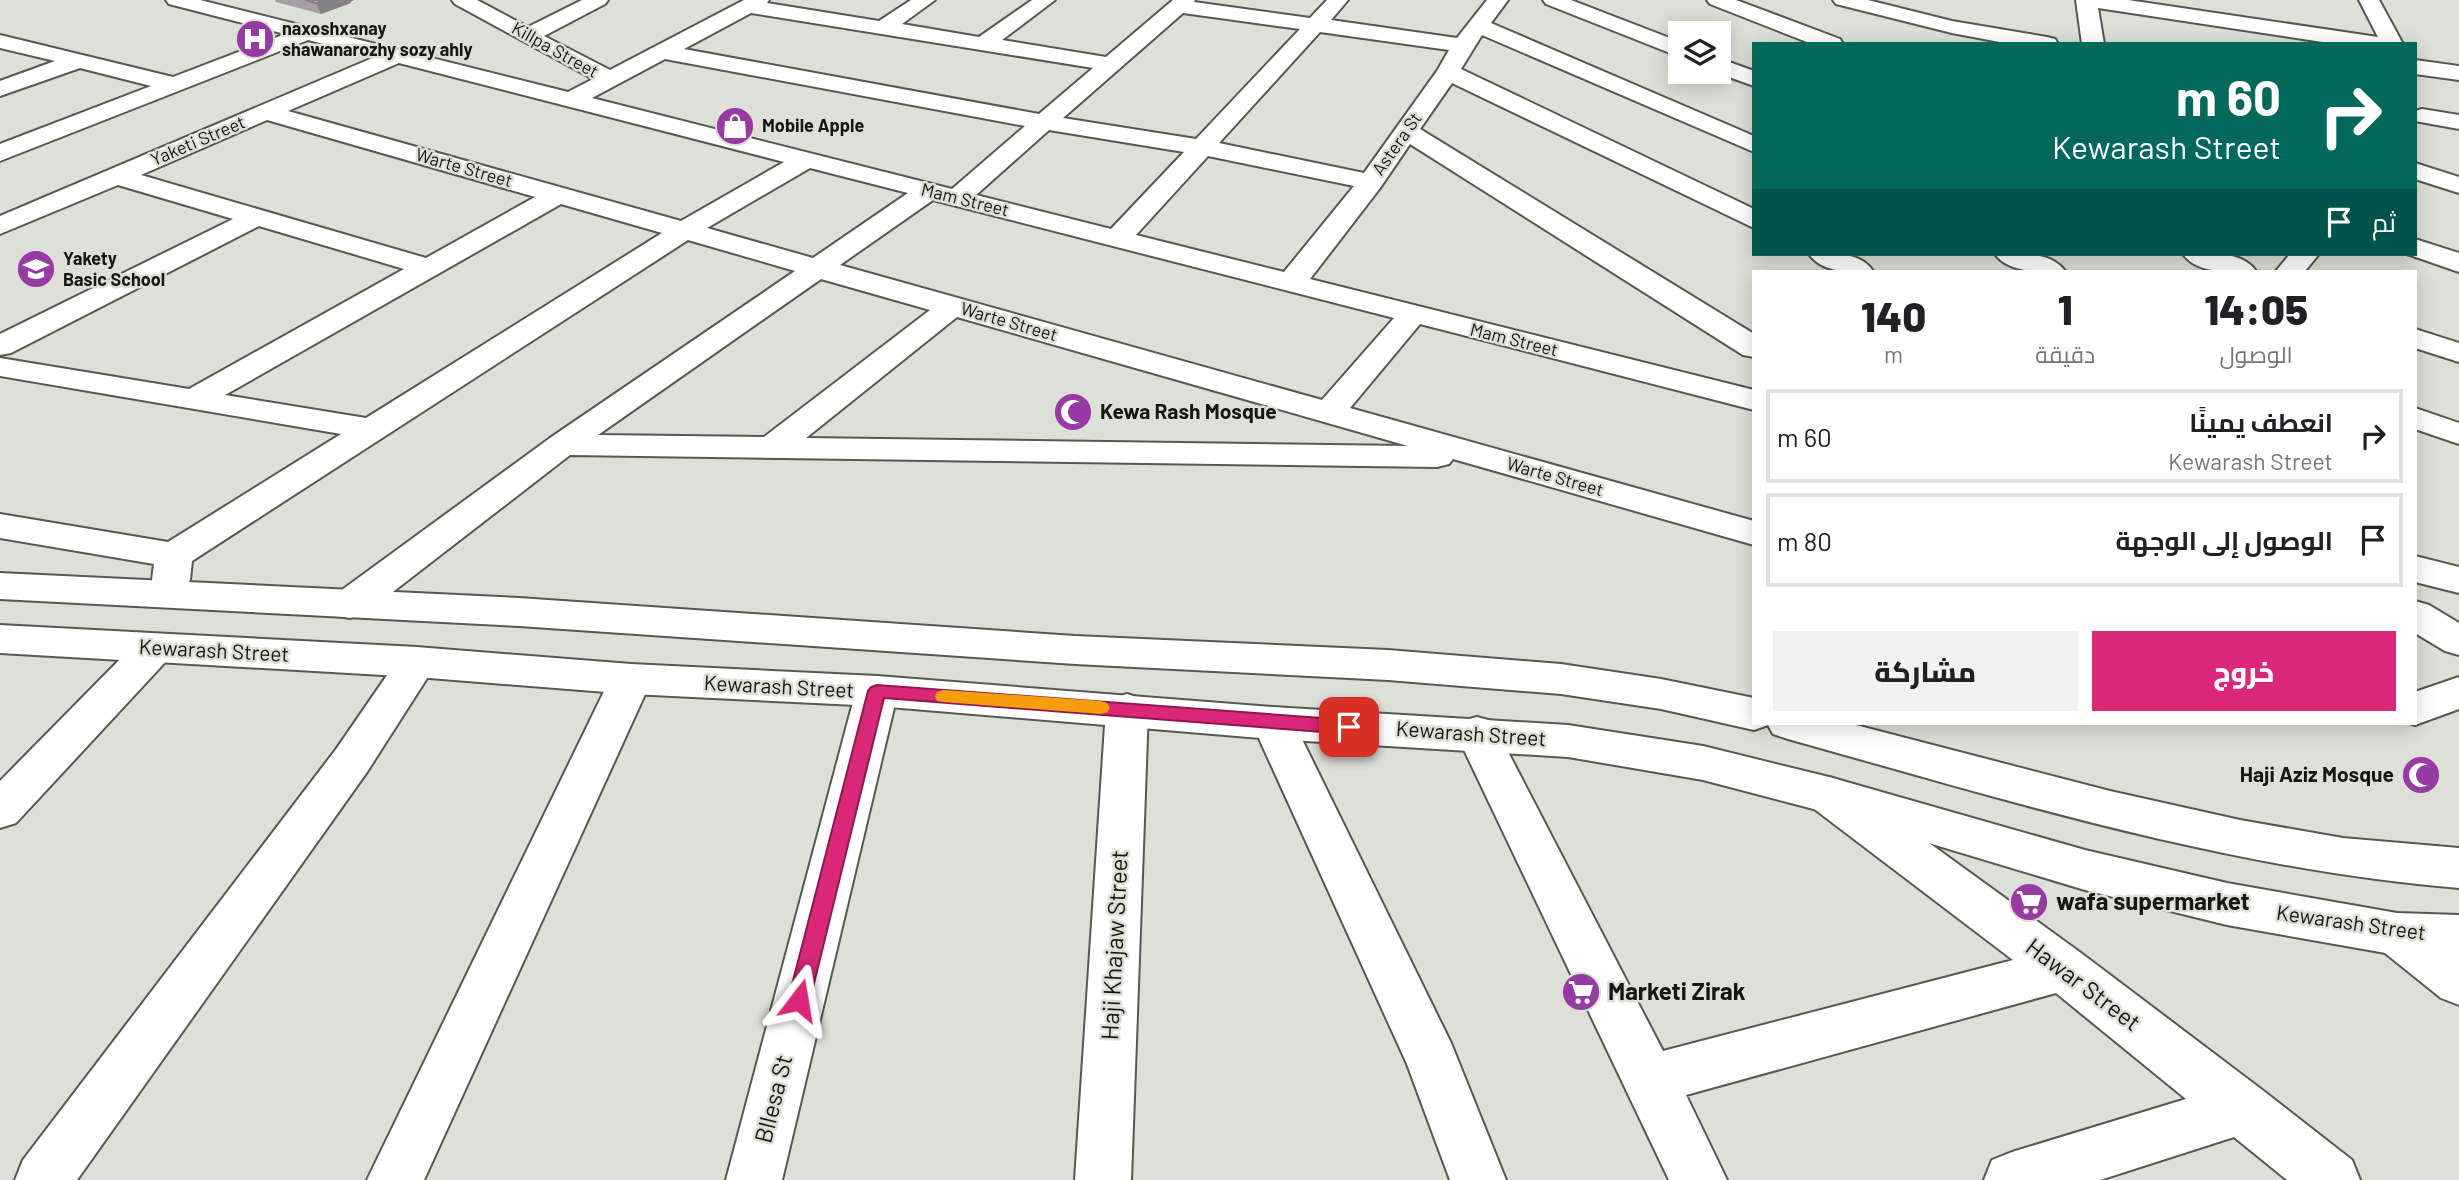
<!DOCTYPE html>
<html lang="ar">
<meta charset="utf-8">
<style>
:root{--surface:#fff;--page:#f2f2f2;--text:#202124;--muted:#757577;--line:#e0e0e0;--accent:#db2777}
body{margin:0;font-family:Barlow,Cairo,sans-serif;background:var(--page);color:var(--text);direction:rtl;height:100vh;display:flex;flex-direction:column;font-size:26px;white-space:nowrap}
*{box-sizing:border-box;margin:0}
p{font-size:23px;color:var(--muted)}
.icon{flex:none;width:38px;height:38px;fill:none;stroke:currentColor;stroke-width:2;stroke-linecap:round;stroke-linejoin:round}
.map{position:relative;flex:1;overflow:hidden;direction:ltr}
.side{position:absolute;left:1752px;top:270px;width:665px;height:455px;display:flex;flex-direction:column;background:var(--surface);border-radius:0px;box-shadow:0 4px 18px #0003;direction:rtl}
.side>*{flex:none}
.hud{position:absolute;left:1752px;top:42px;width:665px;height:214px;border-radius:0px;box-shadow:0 4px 18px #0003;direction:rtl;background:#00695c;color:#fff;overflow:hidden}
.fabs{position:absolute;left:1668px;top:21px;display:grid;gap:14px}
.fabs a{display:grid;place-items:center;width:63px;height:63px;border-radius:0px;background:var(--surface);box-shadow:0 4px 18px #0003;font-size:35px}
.pin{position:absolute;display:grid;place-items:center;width:60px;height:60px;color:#fff;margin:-30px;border-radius:14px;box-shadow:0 4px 10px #0006}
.me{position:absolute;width:77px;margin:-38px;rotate:14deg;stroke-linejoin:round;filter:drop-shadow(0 0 5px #0008)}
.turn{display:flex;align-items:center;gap:24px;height:147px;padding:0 21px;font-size:32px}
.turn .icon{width:91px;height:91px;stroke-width:2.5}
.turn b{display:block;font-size:49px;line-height:60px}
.then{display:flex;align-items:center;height:66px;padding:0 21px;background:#0003;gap:14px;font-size:26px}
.eta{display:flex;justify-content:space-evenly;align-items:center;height:119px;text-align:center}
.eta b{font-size:42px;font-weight:800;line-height:49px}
.action{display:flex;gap:14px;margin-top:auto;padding:14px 21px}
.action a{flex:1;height:80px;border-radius:0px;background:var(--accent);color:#fff;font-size:28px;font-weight:800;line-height:80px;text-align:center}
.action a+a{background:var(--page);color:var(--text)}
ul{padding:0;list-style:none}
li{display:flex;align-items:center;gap:21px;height:94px;margin:0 14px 10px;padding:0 7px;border:4px solid var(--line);border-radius:0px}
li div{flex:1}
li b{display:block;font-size:26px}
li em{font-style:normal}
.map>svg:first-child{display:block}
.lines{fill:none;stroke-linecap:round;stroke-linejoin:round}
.minor-casing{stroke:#56594f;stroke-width:4}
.major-casing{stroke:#56594f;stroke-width:4}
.minor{fill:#fff;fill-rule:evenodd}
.major{fill:#fff;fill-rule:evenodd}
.wall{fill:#a59ea6}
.shaded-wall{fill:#868187}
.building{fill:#c0b8c1;stroke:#868187;stroke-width:2}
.route{fill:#db2777;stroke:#8e194d;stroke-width:2}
.slow{fill:#f59e0b}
.labels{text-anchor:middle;stroke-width:5;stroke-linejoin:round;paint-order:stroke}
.far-poi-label{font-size:18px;font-weight:bold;fill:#161714;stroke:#dde0d6;text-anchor:start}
.far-street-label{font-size:18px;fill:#161714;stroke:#dde0d6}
.poi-label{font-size:21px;font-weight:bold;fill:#161714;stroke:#dde0d6;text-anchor:start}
.street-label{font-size:21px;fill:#161714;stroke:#dde0d6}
.near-poi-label{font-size:24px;font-weight:bold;fill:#161714;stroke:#dde0d6;text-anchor:start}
.near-street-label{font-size:24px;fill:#161714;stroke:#dde0d6}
</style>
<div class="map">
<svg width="2459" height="1180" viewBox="0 0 2459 1180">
<rect width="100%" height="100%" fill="#dde0d6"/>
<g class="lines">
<!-- minor casing -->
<g class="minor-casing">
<path id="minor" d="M166,0h34l368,92 25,-13 -138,-75 -3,-4h25l51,27 54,-27h26l-3,4 -61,32 66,34 134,-70h25l-2,3 112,18 32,-21h24l-33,24 77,13 53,-37h23l-53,40 104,17 67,-57h22l-1,2 116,16 17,-18h21l-17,20 126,18 30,-38h21l-17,23 263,113v16l-272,-117 -21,34 293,140v19l-302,-145 -32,46 334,205v23l-11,-2 -333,-211 -30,44 -70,91 444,111v20l-334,-86 -70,84 404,113v24l-301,-86 -4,5 -12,3 -867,-12 -207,160 -14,3 -14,-3 -5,-10 5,-10 215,-157 245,-167 -107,-31 -496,321 -2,19 -5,9 -14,4 -14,-4 -5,-9 2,-16 -154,-26v-24l168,28 173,-108 -341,-58v-18l189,31 215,-120 -145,-43 -248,127 -11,2v-21l233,-115 -115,-34 -118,49v-18l375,-159 -67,-17 -308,121v-17l151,-58 -71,-18 -80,28v-15l55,-20 -55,-13v-13l173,42 112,-43 -116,-30zM751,13l342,55 -54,46 -355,-65zM1183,13l117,16 -104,110 -133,-21zM1320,32l129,18 -12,21 -73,102 -145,-30zM665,59l360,67 -73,63 -360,-91zM399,63l385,99 -103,59 -393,-110zM267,120l268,77 -109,61 -285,-83zM1049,130l135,22 -73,77 -135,-34zM1208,156l146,30 -70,86 -148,-37zM810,168l98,25 -95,65 -106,-30zM933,200l461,118 -72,82 -482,-135zM561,204l101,29 -296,185 -141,-23zM821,279l109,31 -166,127 -166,-2zM957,317l451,129 -602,-8z
M1543,0h28l109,42v15l-134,-53z
M1707,0h29l104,39 3,5h-31l-102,-40z
M1833,0h35l84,21 95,16 8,2 3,5h-48l-58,-11 -116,-29z
M2076,0h52l250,37 -19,-37h20l24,44h-67l-238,-36 6,36h-22z
M1718,58l36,13v15l-39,-14h3z
M2415,60l44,6v14l-44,-6z
M2422,109l37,6v14l-44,-8v-10z
M2415,163l44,14v16l-44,-14z
M2415,239l44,14v19l-52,-18h8z
M1809,254c21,-1 51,-3 64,17 -21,1 -50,3 -64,-17z
M1995,254c22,-1 56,-3 70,17 -21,1 -56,3 -70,-17z
M2183,254c22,-1 59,-4 73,17 -22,1 -59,4 -73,-17z
M2290,254h29l-14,17h-29z
M2415,329l44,14v19l-44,-14z
M2415,408l44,15v21l-44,-15z
M2415,556l44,11v26l-44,-11z
M2415,601l14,4 30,18v32l-14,-4 -30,-18z
M155,634l14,4 6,10 -6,10 -153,165 -16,5v-47l141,-143z
M417,647l14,5 6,10 -6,10 -64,100 -290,408h-62l8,-20 314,-412 66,-96z
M631,664l15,4 6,11 -228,501h-57l243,-501 6,-11z
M877,676l15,4 6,11 -116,489h-56l130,-489 6,-11z
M2459,677v32l-44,16 -6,-2h6v-31z
M1127,694l15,5 6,11 -17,470h-56l31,-470 6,-11z
M1273,707l15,5 6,11 157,320 55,137h-56l-43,-116 -155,-341 6,-11z
M1477,717l15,4 171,330 350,-91 -200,-152 -6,-13 6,-13 16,-5 16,5 236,171 180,136 91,71 8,20h-73l-53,-43 -134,43h-116l8,-20 20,-8 174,-53 -130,-106 -370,102 41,85h-58l-213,-447 6,-12z
M2397,913l17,6 45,34v52l-18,-7 -61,-49 -8,-15 8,-15z"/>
</g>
<!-- major casing -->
<g class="major-casing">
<path id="major" d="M0,573l519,25 556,38 313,14 173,14 100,15 93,19v25h94l262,68 130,29 103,18 116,10v40c-231,-19 -449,-87 -671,-149l-15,-5 -5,-9 -14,5 -93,-21 -100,-15 -173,-14 -313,-16 -556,-38 -519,-27z
M0,625l417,22 214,17 246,12 396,31 295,18 135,21 126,31 256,73 142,33 170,30 62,2v42l-62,-2 -170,-30 -142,-35 -256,-77 -126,-33 -135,-23 -295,-18 -396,-33 -246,-12 -214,-17 -417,-24z"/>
</g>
<!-- minor -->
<use href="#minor" class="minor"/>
<!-- major -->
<use href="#major" class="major"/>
</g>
<!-- wall -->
<path class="wall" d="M275,0h79l-4,2 1,1 -30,11 -45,-12z"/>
<!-- shaded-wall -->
<path class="shaded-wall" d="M325,0h29l-4,2 1,1 -30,11 -5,-11z"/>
<!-- building -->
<path class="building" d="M305,0h20l-9,3z"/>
<!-- route -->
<path class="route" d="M877,685l472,35 7,2 2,5 -2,5 -7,2 -465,-36 -74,302 -3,7 -8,3 -7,-3 -4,-7 80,-309 3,-4z"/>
<!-- slow -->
<path class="slow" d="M943,690l158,11 6,2 3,5 -3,4 -6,2 -158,-12 -6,-1 -2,-5 2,-4z"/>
<!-- icons -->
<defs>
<g id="hospital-disc" transform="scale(2.0125)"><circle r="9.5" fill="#973aa3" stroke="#dde0d6"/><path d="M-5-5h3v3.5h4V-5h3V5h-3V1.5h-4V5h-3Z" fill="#fff"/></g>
<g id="shop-disc" transform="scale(2.0125)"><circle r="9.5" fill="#973aa3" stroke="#dde0d6"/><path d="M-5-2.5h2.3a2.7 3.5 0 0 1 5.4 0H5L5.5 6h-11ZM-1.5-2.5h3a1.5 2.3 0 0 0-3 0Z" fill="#fff"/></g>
<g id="school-disc" transform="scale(2.0125)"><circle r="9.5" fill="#973aa3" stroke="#dde0d6"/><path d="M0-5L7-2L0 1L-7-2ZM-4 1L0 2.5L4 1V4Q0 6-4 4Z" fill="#fff"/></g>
<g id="mosque-disc" transform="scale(2.0125)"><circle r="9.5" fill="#973aa3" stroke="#dde0d6"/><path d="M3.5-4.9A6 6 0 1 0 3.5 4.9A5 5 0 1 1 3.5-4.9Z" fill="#fff"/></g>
<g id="supermarket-disc" transform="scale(2.0125)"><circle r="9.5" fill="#973aa3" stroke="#dde0d6"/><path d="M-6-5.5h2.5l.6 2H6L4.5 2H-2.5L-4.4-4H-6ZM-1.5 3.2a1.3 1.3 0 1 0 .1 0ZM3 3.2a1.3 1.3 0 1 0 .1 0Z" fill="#fff"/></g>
</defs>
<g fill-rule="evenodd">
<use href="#hospital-disc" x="255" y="39"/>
<use href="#shop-disc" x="735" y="126"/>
<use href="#school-disc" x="36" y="269"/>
<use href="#mosque-disc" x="1073" y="412"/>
<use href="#mosque-disc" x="2421" y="775"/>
<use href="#supermarket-disc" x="2029" y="902"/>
<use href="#supermarket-disc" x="1581" y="992"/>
</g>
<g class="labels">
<!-- far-poi labels -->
<g class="far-poi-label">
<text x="282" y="35">naxoshxanay<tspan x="282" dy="21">shawanarozhy sozy ahly</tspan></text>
<text x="762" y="132">Mobile Apple</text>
<text x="63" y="265">Yakety<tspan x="63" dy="21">Basic School</tspan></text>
</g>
<!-- far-street labels -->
<g class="far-street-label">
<text transform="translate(555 50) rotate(29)" y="6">Killpa Street</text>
<text transform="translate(198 141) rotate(-23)" y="6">Yaketi Street</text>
<text transform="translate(1397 144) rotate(-55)" y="6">Astera St</text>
<text transform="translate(464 168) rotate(16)" y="6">Warte Street</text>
<text transform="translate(965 200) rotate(14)" y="6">Mam Street</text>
<text transform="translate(1009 322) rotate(16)" y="6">Warte Street</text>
<text transform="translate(1514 340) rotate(14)" y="6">Mam Street</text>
<text transform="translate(1555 477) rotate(16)" y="6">Warte Street</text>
</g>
<!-- poi labels -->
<g class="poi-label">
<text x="1100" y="419">Kewa Rash Mosque</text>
<text x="2394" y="782" text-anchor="end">Haji Aziz Mosque</text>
</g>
<!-- street labels -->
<g class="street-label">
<text transform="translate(214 651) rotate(3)" y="7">Kewarash Street</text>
<text transform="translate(779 687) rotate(3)" y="7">Kewarash Street</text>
<text transform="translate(1471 734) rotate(4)" y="7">Kewarash Street</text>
<text transform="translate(2351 923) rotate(8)" y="7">Kewarash Street</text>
</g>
<!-- near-poi labels -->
<g class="near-poi-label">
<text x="2056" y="910">wafa supermarket</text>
<text x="1608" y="1000">Marketi Zirak</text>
</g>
<!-- near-street labels -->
<g class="near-street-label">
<text transform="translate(1115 945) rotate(-87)" y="8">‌Haji Khajaw Street</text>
<text transform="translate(2083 985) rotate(37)" y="8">Hawar Street</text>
<text transform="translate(774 1099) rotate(-76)" y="8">Bllesa St</text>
</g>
</g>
</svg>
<div class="fabs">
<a><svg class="icon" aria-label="layers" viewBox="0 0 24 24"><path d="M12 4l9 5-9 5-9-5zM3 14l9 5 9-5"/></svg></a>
</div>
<div class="pin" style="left:1349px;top:727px;background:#d93025"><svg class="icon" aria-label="arrive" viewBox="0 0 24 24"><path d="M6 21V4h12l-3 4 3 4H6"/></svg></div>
<svg class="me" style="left:799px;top:1000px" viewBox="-20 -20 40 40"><path d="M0-17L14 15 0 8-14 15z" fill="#db2777" stroke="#fff" stroke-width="4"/></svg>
<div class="hud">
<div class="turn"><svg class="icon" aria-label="right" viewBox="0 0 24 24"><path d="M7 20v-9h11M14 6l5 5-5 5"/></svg><div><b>60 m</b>Kewarash Street</div></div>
<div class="then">ثم<svg class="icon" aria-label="arrive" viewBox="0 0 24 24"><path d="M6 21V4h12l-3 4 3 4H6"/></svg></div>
</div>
<section class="side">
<div class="eta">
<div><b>14:05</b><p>الوصول</p></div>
<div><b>1</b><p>دقيقة</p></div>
<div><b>140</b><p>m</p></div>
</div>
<ul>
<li><svg class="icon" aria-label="right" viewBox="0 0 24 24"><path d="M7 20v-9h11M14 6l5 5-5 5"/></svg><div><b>انعطف يمينًا</b><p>Kewarash Street</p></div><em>60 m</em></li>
<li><svg class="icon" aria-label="arrive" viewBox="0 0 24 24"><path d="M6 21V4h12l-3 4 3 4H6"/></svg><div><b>الوصول إلى الوجهة</b></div><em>80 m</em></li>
</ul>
<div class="action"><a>خروج</a><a>مشاركة</a></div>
</section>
</div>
